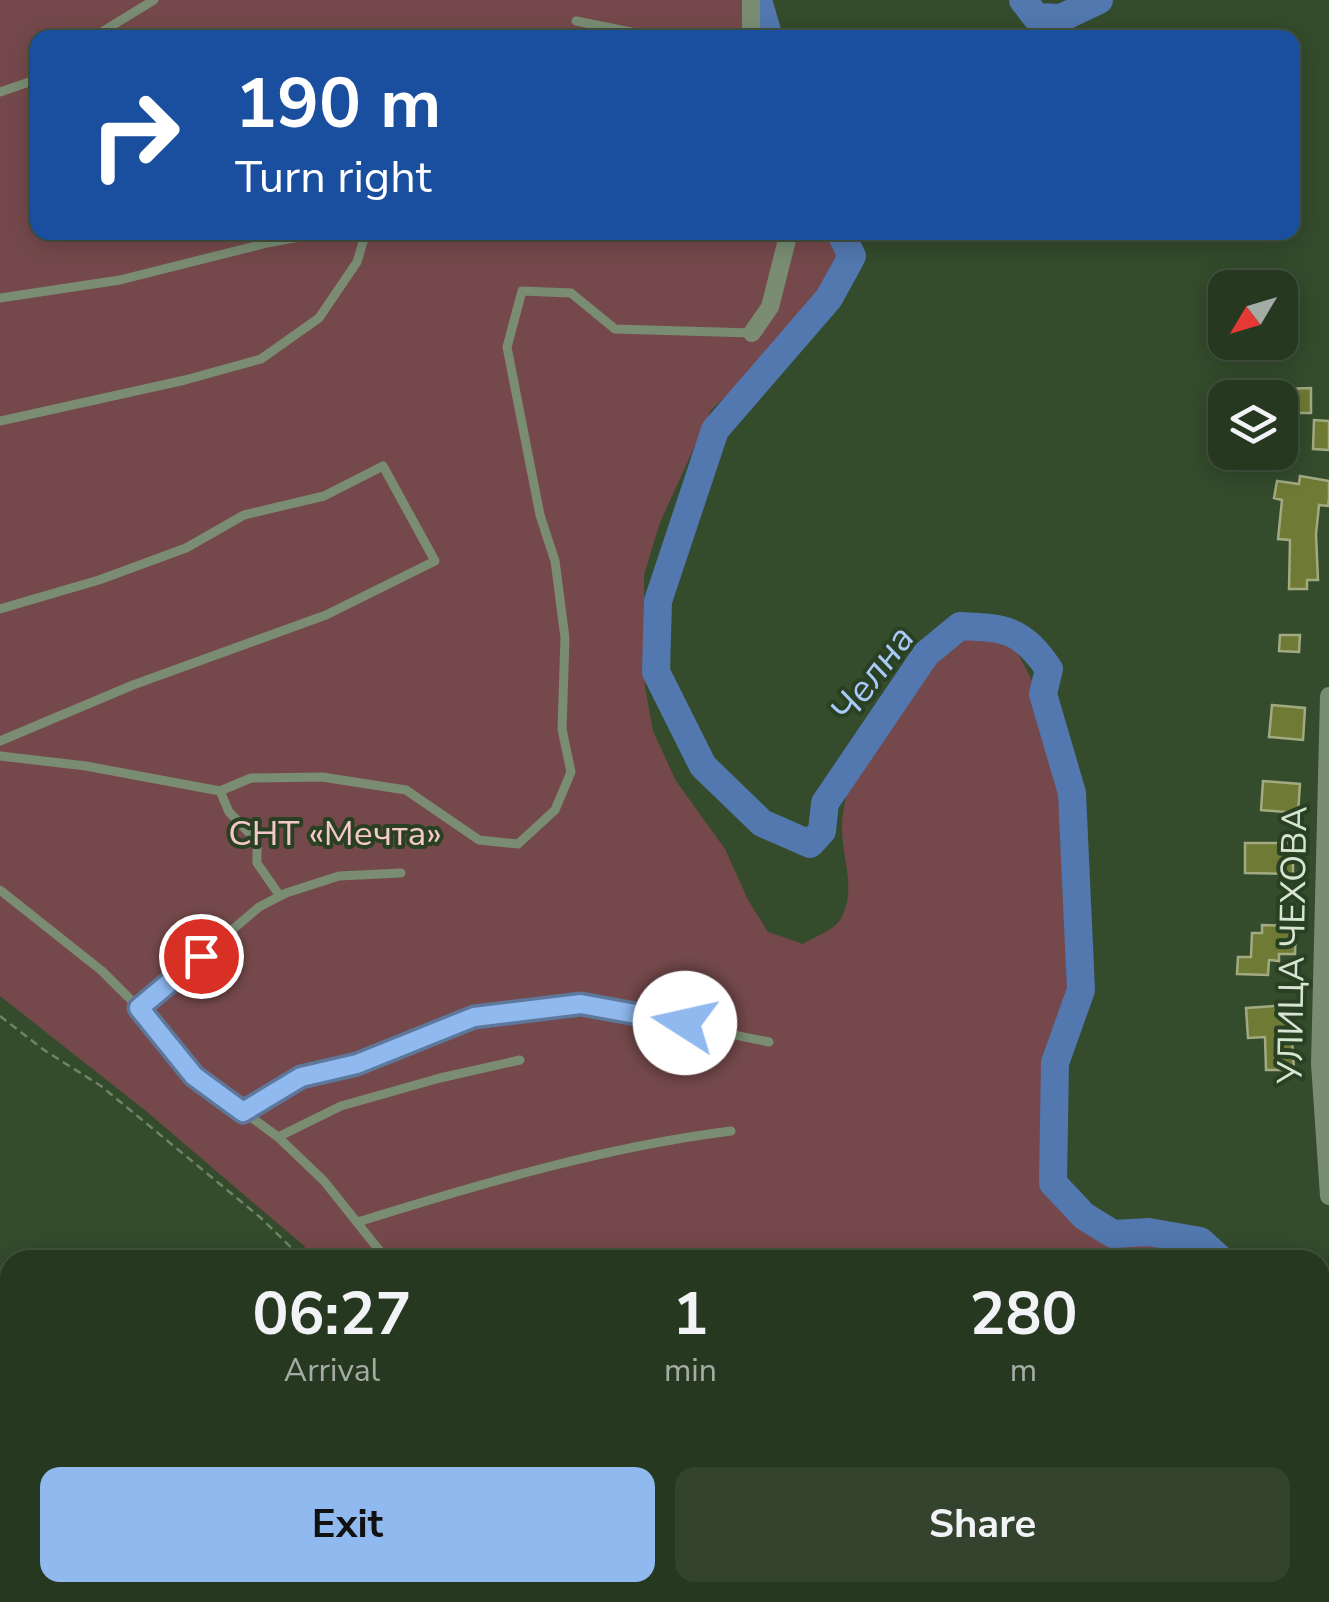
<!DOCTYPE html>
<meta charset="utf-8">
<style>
:root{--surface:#273821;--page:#33432e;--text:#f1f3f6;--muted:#a4aca5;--line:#43523f;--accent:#90b9f0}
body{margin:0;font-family:"Nunito Sans",sans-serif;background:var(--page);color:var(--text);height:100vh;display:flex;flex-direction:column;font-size:38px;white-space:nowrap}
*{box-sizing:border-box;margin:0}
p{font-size:32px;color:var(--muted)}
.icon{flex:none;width:55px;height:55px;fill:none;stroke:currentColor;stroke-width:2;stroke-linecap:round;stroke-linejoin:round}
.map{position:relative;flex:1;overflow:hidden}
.sheet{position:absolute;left:0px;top:1250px;width:1330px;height:352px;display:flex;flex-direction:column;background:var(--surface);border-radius:30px 30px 0 0;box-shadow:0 5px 25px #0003,0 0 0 2px var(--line)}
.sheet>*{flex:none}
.guide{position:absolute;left:30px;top:30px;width:1270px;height:210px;border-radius:20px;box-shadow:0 5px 25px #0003,0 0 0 2px var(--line);background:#1a4fa0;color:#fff;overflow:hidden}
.needle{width:65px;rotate:232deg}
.fabs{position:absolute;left:1208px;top:270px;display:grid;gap:20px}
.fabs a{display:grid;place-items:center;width:90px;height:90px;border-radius:20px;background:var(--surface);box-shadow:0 5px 25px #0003,0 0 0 2px var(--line);font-size:50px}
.pin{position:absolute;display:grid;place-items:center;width:85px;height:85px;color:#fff;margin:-42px;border:5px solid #fff;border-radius:50%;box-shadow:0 2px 10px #0007}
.me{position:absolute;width:110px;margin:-55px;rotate:280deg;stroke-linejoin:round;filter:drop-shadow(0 0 8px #0008)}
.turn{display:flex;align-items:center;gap:35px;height:210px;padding:0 40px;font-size:45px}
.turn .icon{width:130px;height:130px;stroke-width:2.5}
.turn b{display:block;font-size:70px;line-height:85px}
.eta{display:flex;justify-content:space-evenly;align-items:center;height:170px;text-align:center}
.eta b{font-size:60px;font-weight:700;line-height:70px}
.button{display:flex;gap:20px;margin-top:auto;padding:20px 40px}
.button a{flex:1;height:115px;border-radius:20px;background:var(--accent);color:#111;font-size:40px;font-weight:700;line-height:115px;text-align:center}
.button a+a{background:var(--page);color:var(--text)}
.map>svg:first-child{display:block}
.green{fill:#75494b}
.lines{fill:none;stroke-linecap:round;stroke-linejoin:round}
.river{stroke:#5278af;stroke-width:28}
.building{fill:#6f7a34;stroke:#a1aa80;stroke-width:2.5}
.path{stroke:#6f8368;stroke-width:2.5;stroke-dasharray:8 5;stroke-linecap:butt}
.service{stroke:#7a8d73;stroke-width:9}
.minor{stroke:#7a8d73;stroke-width:18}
.route-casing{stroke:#5e789c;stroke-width:25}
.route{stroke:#90b9f0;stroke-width:18}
.labels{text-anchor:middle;stroke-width:8;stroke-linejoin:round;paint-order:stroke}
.park-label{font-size:35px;fill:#f5c8c9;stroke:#2a4022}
.street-label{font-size:35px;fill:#d7e5d2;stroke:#2a4022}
.water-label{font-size:38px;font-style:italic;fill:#a9caf9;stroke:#2a4022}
</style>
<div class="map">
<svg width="1329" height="1602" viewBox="0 0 1329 1602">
<rect width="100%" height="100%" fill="#344b2c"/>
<!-- green -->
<path class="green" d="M0,0h768l-3,15 6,22 -733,1v194l799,1 7,28 -4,19 -21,30 -108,100 -52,115 -15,50 1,112 8,44 23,50 49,68 23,51 20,32 35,12c11,-7 31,-14 37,-24 17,-29 3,-58 2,-89 -2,-27 23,-107 39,-129 9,-12 22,-21 31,-33 11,-13 19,-31 34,-40 22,-14 53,-6 66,15 69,110 71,258 50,382 -7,43 -31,90 -18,133 5,19 51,61 70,67 23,7 53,-6 75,4 14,6 25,19 34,30h-908l-12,-15 -157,-134 -146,-115z
M438,1593v-1l387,1 -6,9h-379z"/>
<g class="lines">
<!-- river -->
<path class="river" d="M758,0l11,38
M1023,0l13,17 25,1 38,-18
M840,232l12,24 -23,42 -114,132 -57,171 -2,71 47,94 59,57 48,21 12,-13 3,-28 101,-149 34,-28c47,2 61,3 89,43l-6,25 29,99 9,197 -26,73 -2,120 31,33 29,18 36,-2 51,9 21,19
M843,1602l3,-10"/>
</g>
<!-- building -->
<path class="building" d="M1311,388v25h-31v-24z
M1314,420l15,1v29l-16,-1z
M1300,476l29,5v18l-1,7 -9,-1 -3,29 2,46h-11v9h-18l1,-49 -12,-1 4,-39 -8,-2 3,-17 22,3z
M1280,635h20l-1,17 -20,-1z
M1272,705l33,3 -2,32 -34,-3z
M1263,781l37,3 -2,29 -37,-3z
M1245,843h48v31l-48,-1z
M1262,925l34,1 -1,28h-16v7l-10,-1 -1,15 -31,-1 1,-17h13l1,-24h10z
M1290,1005l4,65h-28l-1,-33 -17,1 -2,-30z"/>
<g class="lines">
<!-- path -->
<path class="path" d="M0,1016l44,34 57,36 160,132 43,42
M1320,1295l9,-20
M1320,1415l9,-101
M1320,1507l9,10
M1320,1541l9,7
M427,1592l2,10
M926,1592h9
M1017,1592h24
M1064,1592l16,10
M1193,1602l3,-10"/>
<!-- service -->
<path class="service" d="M576,21l85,17
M92,38l62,-38
M0,92l38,-13
M0,298l120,-18 147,-37 60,-11
M0,421l185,-41 76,-21 58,-41 38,-56 9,-30
M0,609l99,-29 87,-32 58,-33 80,-19 59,-30 52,95 -109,54 -193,70 -133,56
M0,756l86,10 134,25 9,21 28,29v22l23,33
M220,791l31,-13 71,-1 84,13 73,50 39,4 37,-34 16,-38 -9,-43 3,-91 -10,-77 -15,-46 -33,-168 15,-56 49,2 44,36 137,4
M0,890l102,81 48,48 45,57 83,61 46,44 63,79
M139,1009l120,-102 27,-14 53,-17 62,-3
M243,1112l58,-35 56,-13 117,-47 107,-13 188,38
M278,1137l63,-31 99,-28 80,-18
M358,1222c122,-38 246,-75 373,-91"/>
<!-- minor -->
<path class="minor" d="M751,0v38
M752,333l18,-26 19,-75
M1329,696l-9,368 9,132"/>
</g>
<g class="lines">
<!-- route casing -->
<g class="route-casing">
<path id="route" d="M201,956l-62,52 55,68 49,36 58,-35 56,-13 117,-47 107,-13 104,19"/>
</g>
<!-- route -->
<use href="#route" class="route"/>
</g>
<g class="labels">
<!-- park labels -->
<g class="park-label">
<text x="335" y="845">СНТ «Мечта»</text>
</g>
<!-- street labels -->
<g class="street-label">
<text transform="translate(1292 945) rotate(-89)" y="12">УЛИЦА ЧЕХОВА</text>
</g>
<!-- water labels -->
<g class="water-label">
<text transform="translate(872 674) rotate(-53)" y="13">Челна</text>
</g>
</g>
</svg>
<div class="fabs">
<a><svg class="needle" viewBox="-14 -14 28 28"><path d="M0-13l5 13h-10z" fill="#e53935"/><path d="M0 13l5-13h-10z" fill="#a4aca5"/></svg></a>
<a><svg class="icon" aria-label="layers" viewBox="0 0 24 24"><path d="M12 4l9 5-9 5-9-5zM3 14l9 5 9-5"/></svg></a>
</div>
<div class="pin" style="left:201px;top:956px;background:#d93025"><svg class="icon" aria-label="arrive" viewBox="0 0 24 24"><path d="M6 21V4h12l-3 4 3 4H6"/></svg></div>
<svg class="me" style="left:685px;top:1023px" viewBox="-20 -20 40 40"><circle r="19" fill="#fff"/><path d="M0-13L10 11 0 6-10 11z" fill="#90b9f0"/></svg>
<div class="guide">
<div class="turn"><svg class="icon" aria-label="right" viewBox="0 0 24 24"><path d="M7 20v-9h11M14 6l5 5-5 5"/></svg><div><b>190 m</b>Turn right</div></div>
</div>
<section class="sheet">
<div class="eta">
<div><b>06:27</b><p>Arrival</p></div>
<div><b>1</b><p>min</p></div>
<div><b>280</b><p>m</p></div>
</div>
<div class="button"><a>Exit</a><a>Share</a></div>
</section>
</div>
